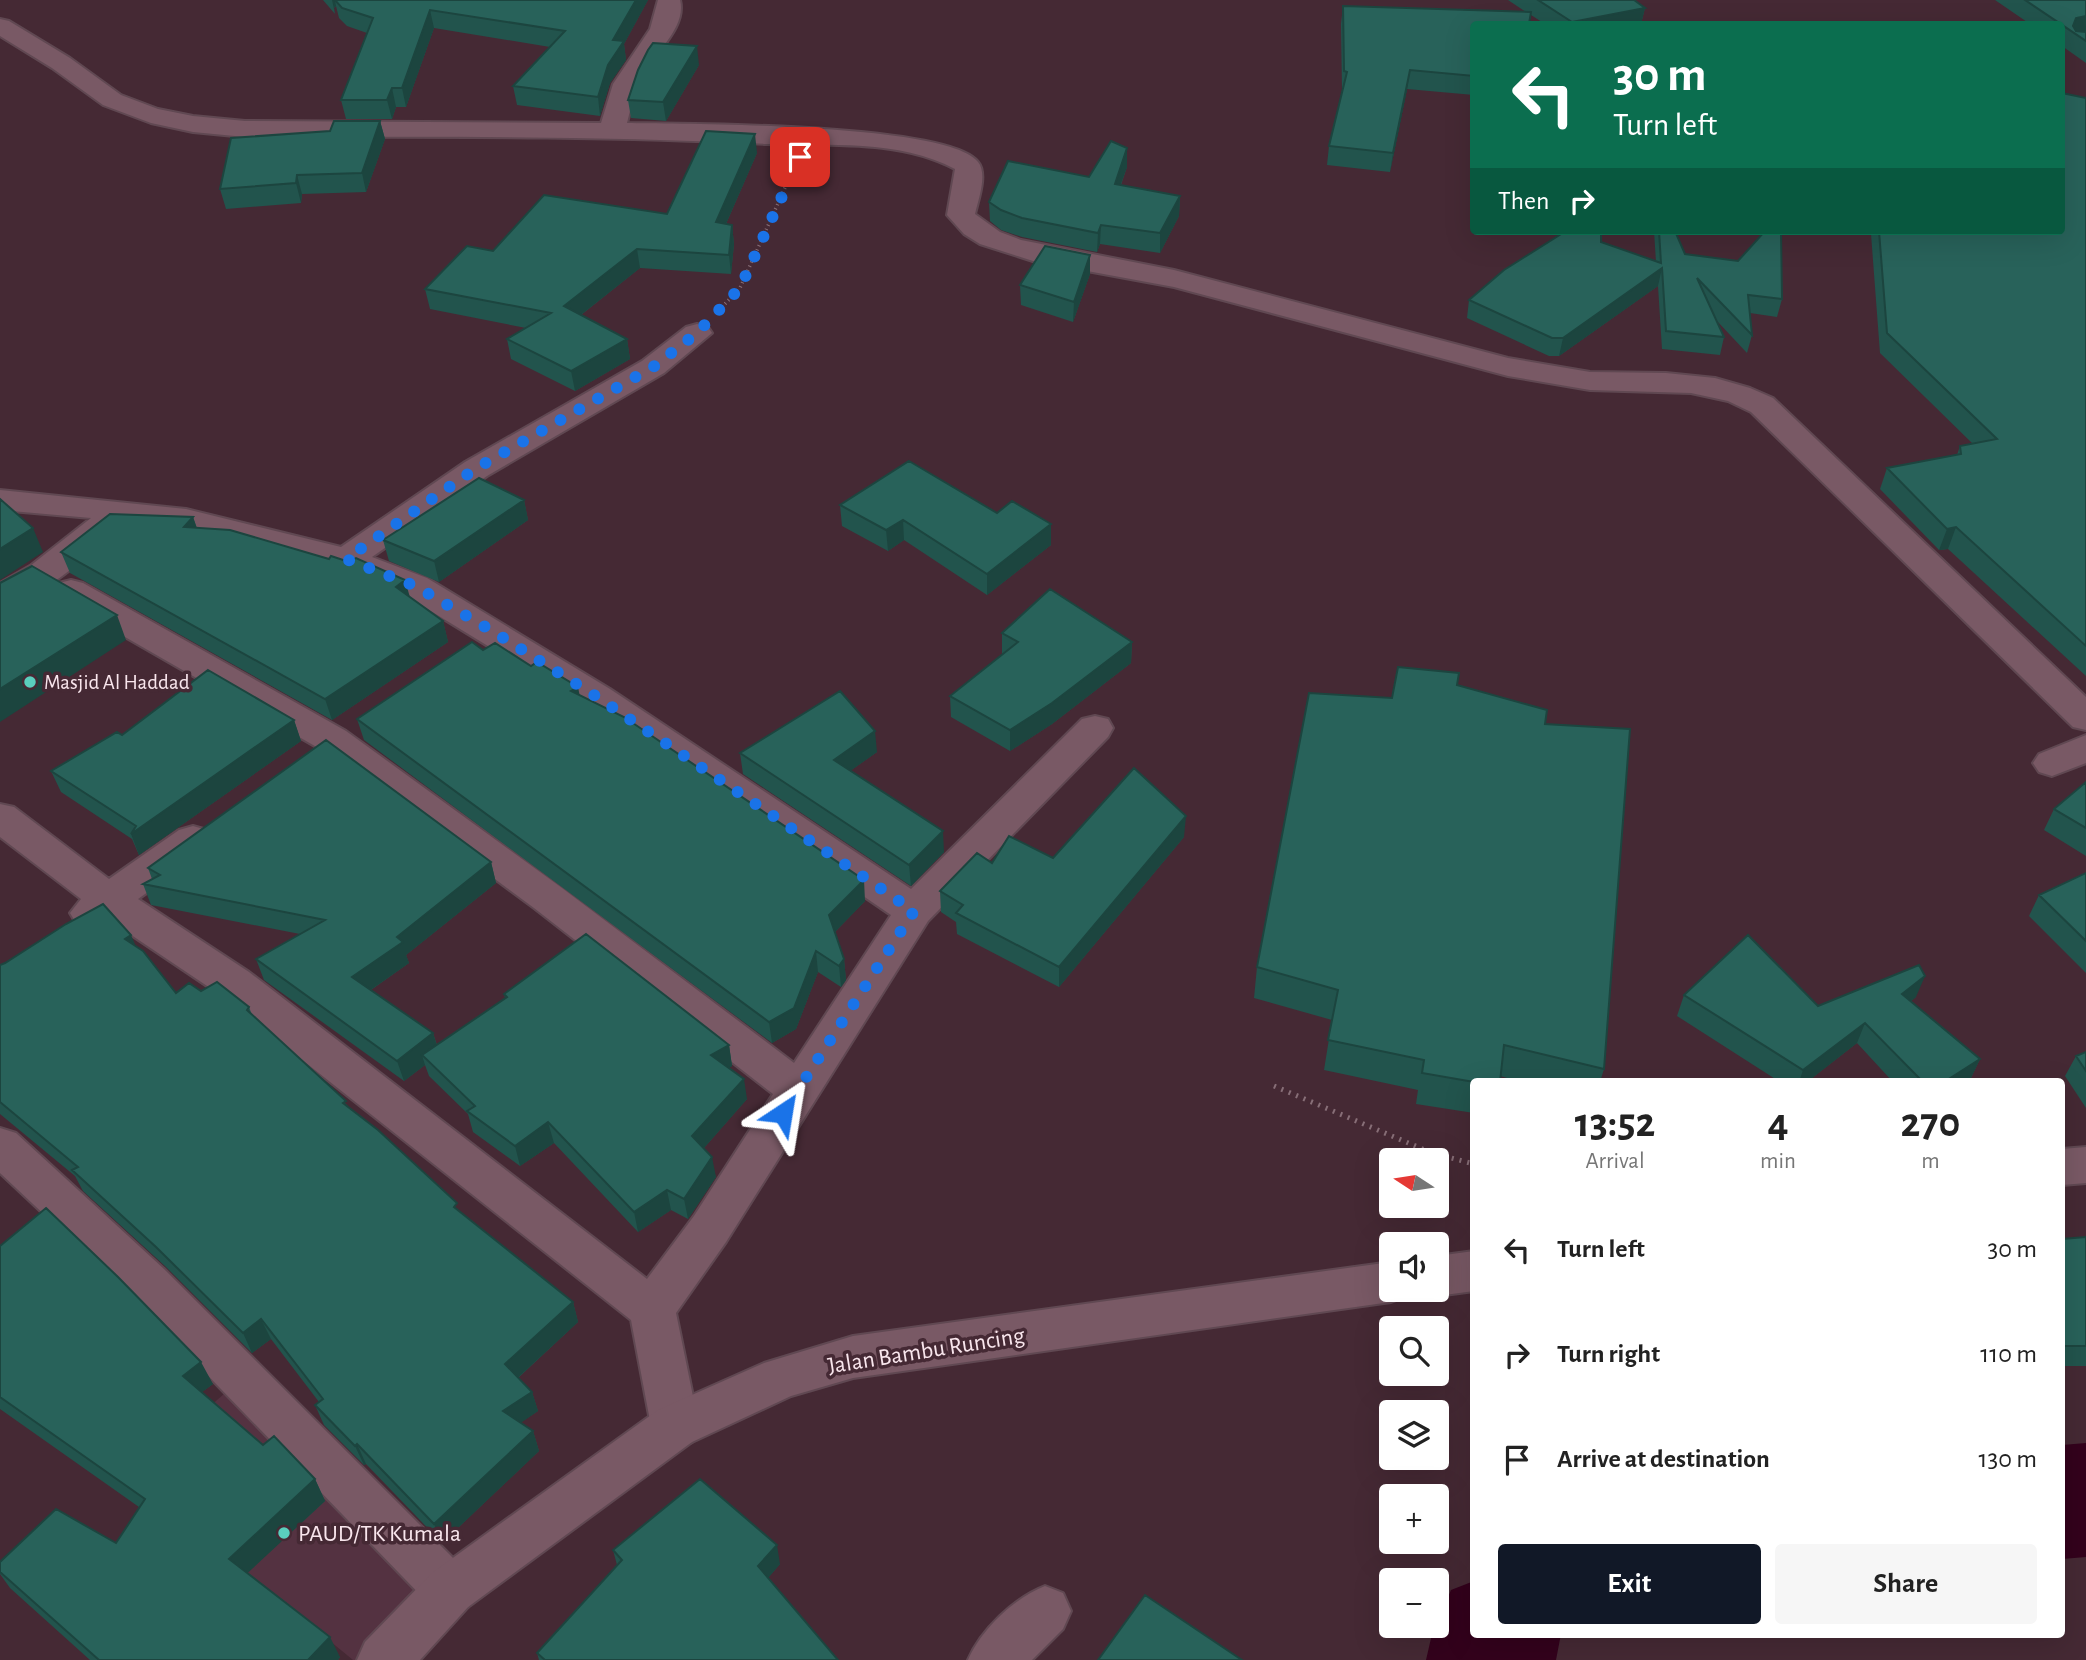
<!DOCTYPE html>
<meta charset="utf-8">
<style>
:root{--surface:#fff;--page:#f6f6f6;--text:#222;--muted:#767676;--accent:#111827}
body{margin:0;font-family:"Alegreya Sans",sans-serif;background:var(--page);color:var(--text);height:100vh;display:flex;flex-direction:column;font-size:26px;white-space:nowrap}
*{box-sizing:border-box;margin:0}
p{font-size:23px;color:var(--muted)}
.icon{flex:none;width:38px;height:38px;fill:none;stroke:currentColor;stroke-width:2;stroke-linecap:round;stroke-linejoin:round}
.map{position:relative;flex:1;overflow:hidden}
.drawer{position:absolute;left:1470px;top:1078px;width:595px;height:560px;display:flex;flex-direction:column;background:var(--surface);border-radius:7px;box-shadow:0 7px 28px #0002}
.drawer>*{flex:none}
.guide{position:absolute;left:1470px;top:21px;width:595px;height:214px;border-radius:7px;box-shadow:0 7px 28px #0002;background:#0b6e4f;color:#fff;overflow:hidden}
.needle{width:46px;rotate:282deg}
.fabs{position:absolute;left:1379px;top:1148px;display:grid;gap:14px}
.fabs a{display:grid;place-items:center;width:70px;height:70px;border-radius:7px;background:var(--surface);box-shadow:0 7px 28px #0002;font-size:35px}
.pin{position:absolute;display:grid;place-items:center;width:60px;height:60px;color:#fff;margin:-30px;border-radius:14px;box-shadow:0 4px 10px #0006}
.me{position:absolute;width:77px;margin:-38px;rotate:33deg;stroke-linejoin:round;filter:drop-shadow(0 0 5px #0008)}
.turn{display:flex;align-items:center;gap:24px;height:147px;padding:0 28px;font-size:32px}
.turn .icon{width:91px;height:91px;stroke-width:2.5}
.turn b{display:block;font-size:49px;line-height:60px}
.then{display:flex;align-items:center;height:66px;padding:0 28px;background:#0003;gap:14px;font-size:26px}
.eta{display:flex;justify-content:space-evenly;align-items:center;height:119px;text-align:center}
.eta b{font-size:42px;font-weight:700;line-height:49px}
.primary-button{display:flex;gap:14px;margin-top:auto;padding:14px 28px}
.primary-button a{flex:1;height:80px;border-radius:7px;background:var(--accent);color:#fff;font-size:28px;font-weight:700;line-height:80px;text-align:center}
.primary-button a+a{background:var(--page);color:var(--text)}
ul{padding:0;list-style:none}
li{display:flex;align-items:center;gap:21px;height:105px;padding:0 28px}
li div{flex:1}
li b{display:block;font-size:26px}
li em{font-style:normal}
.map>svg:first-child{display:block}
.built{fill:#543241}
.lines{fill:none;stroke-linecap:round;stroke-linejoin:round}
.river{fill:#33021c;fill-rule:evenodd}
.street-casing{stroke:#604852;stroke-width:4}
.secondary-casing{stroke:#604852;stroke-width:4}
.path-far1{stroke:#876e77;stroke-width:3.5;stroke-dasharray:1 3.5;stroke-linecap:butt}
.path{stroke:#876e77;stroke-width:5;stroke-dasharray:2 6;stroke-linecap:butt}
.street{fill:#795965;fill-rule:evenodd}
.secondary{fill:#795965;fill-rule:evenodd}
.wall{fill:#22544d}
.shaded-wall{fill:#1c453f}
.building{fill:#28625a;stroke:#1c453f;stroke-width:2}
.route{stroke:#1a73e8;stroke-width:12;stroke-dasharray:0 21.6}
.poi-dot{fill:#5acebd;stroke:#452934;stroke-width:2.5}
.labels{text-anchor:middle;stroke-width:7;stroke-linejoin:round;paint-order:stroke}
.poi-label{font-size:21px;fill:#f9e6ed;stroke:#452934;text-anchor:start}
.near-street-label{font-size:24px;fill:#f9e6ed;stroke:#452934}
.near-poi-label{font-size:24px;fill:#f9e6ed;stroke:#452934;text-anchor:start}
</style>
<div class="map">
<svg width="2086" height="1660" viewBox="0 0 2086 1660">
<rect width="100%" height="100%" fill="#452934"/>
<!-- built -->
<path class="built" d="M225,1393l203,196 -71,71h-4l-223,-183z"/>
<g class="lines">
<!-- river -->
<path class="river" d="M2086,1443v114l-24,2v-114z
M1474,1581v53h87l-5,26h-130l6,-26 19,-44z"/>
<!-- street casing -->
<g class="street-casing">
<path id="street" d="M658,0h22c7,28 -26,53 -37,76 -8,15 -12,31 -16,47 57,1 322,0 351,39 10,12 0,38 -3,52l25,18 21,8 153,30 334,88 82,14 76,1 49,5 35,10 23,10 313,299v33l-13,-3 -322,-315 -23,-11 -37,-8 -101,-3 -82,-14 -334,-89 -141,-26 -53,-17 -16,-10 -17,-19 8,-46c-56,-30 -127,-23 -188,-25 -174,-9 -348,-7 -522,-7l-52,-5 -42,-9 -48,-18 -51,-37 -52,-32v-17l9,2 61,37 51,37 37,14 35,7 52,5 356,2 12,-39 37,-55z
M697,324l11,3 4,6 -48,40 -177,103 -115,81 55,21 183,111 301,200 171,-170 13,-3 13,3 5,9 -5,9 -180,184 -202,321 -50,71 23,113 -7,16 -17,6 -17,-6 -7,-16 -20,-106 -412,-326 -110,-74 -19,8 -14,-5 -6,-10 11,-14 -81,-62v-33l14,3 95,72 70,-49 14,-4 14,4 5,10 -5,10 -69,49 111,73 398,307 47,-63 79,-122 -239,-186 -214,-159 -261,-150 -5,-8 5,-8 12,-3 12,3 263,148 216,157 232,175 97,-148 -307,-210 -181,-111 -69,-28 -77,-21 -71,-16 -58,-7c-39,31 -79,73 -128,86v-25l30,-17 61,-48 -91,-8v-20l186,19 155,38 124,-85 177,-101 44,-34z
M2086,735v28l-34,13 -13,-4 -6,-9 6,-9z
M0,1128l16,5 148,136 304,304 8,17 -8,17 -18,8 -18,-8 -300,-310 -132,-124z
M1045,1586l18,7 8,18 -8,18 -31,31h-64c13,-30 46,-62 77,-74z"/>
</g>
<!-- secondary casing -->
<g class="secondary-casing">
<path id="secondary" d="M2086,1147v36l-24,2v-36z
M1474,1251v40l-37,5 -16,-6h16v-34z
M1391,1262v28h19l-3,6 -16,6 -538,76 -62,18 -99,46 -224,165 -48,53h-63l8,-18 67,-69 226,-163 106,-47 89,-27z"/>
</g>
<!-- path-far1 -->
<path class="path-far1" d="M722,307l18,-19 53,-118"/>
<!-- path -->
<path class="path" d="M1274,1086l158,67 42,11"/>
<!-- street -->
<use href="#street" class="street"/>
<!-- secondary -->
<use href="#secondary" class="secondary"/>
</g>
<!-- wall -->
<path class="wall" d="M323,0h325l-24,44 2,16 -16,23 -10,33 -83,-11 -4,-19 37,-39 -116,-19 -28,79h-10l-4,12h-46l-5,-19 26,-67 -20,-7 -8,-8 -3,-12 -2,2 1,6z
M1508,0h126l11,8 -4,16h-96l-14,-9 -57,9v71l-67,-6 -17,83 -63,-7 2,-19 13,-56 -1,-66 2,-18 183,6z
M1995,0h91v63l-24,-17v-22h-32z
M699,65l-33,56 -35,-3 -3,-18z
M2086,98v578l-138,-127 -9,1 -59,-61 7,-21 70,-13 3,-9 13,-2 -93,-91 -9,-119 1,-3h190z
M380,121l5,18 -19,53 -64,2 -1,9 -75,6 -6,-20 110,-58z
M1127,148v19l-6,18 59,11 -1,20 -19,37 -60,-9 -3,8 -75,-15 -21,-7 -11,-9 -1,-19 100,-25z
M757,153l-31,71 6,1 2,19 -3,30 -91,-6 -59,47 46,24 3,20 -55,32 -64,-32 -4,-20 19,-11 -96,-19 -5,-20 68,-38 174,-37z
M1550,231h51v11l55,20 -2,-31h21l10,23 97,45 -5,18 -27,-4 2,22 -5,18 -30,-32 7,16 -4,18 -58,-6 -4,-63 -99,70h-10l-82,-38 2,-18 92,-66 -11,-1z
M1090,255v19l-17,48 -52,-17 -1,-20z
M524,500l4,20 -89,62 -50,-21 -6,-21z
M840,505l157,8 54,11v21l-64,50 -83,-55 -16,11 -46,-25z
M193,517l4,11 213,69 33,24 5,21 -116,78 -262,-147 -9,-21z
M1002,633l130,9 -1,21 -79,61 -42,27 -59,-34 -1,-21 52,-42z
M483,650l48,16 49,29 285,206 -30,31 9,27 2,21 -5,7 -23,-15 -22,57 -24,14 -408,-303 -7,-21z
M1457,685l88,39 59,345 -4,13h-79l-21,-6 -26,6v31l-58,-9 2,-14 -94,-20 8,-50 -78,-22 3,-31 135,-269z
M294,720l7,21 -162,114 -7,-16 -71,-47 -10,-21 71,-36z
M877,752l-27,19 94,81 -33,34 -168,-112 -3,-21z
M2086,782v74l-42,-26 10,-21z
M1184,837l-125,150 -102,-53 -1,-12 -15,-10 -1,-21 52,-28 61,-5z
M491,862l5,21 -90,72 3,8 -38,27 62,43 4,12 68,-47 -1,-4 225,51 3,21 -3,2 18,31 -43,49 12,29 -28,42 -17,-9 -33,22 -84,-89 -34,23 -47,-34 -5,-18 -39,-38 -4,-11 -21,16 -140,-101 -8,-21 44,-25 -149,-29 -8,-21 9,-5 -4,-11z
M2086,873v100l-57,-57 10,-21z
M135,946l41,47 25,-2 48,16 3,8 208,197 113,90 5,20 -60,56 14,14 6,19 -18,12 13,8 6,20 -97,92 -76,-79 -2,1 -40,-40 -9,-20 4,-3 -48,-63 -19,14 -86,-86 -83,-76 -8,-15 -75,-62v-149z
M1684,995l134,11 98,-9 -5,4 69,58 -10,21 -3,2h-74l-36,-39 -50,39h-27l-103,-66z
M2086,1052v56l-21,-32 11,-20z
M2086,1237v129h-24v-127z
M0,1246l213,138 -11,8 61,53 52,34 10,22 -78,72 93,84 -2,3h-248l-80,-72 -10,-14v-12l116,-19 23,-36 -139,-98z
M613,1550l167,14 -12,14 70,82h-299l-2,-7 80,-88z"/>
<!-- shaded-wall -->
<path class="shaded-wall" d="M332,0h3l1,6 -2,2 1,6z
M636,0h12l-24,44 2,16 -16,23 -10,33 -2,-19 15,-57z
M1645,8l-4,16h-70l1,-2z
M430,10l4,18 -28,79 -4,-19z
M2086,16v16l-15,-1 5,-13z
M697,46l2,19 -33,56 -3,-19z
M1410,70l-3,19 -17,83 3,-19z
M392,88l4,19 -4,12 -5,-19z
M380,121l5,18 -19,53 -4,-19z
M755,134l2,19 -39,89 -2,-20z
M1127,148v19l-13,36 1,-19z
M297,175l5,19 -1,9 -5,-20z
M1180,196l-1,20 -19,37v-20z
M732,225l2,19 -3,30 -2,-19z
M1101,225l-1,19 -3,8 1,-19z
M637,249l3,19 -72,57 -4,-19z
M1090,255v19l-17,48 1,-20z
M1662,268l-4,18 -99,70 4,-18z
M627,339l3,20 -55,32 -4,-20z
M524,500l4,20 -89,62 -5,-21z
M193,517l7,21 -16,-11z
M903,520l1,20 -16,11 -2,-21z
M1051,524v21l-64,50v-21z
M1956,527l-8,22 -9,1 8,-21z
M33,528l10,24 -43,28v-31z
M405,580l6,21 -15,-14z
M117,615l9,25 -126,82v-33z
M443,621l5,21 -116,78 -7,-21z
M1132,642l-1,21 -79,61 -42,27v-21z
M578,687l4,20 -11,-16z
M294,720l7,21 -162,114 -8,-21z
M875,731l2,21 -41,29 -2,-21z
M1186,816l-2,21 -125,150v-20z
M943,831l1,21 -33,34 -2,-21z
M491,862l5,21 -90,72 3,8 -50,35 -7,-21 45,-40z
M864,880l1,21 -34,35 -2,-21z
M131,935l9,21 -15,-17z
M816,951l2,21 -22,57 -24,14 -3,-21z
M844,959l2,21 -5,7 -2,-21z
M1925,976l-9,21 -22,18 8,-21z
M1865,1023l-8,20 -50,39h-8l4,-12z
M433,1033l6,20 -17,2 3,10 -21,16 -7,-20z
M729,1045l3,21 -17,10 -4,-21z
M1980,1059l-10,21 -3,2h-23z
M744,1079l3,20 -51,58 -4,-21z
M548,1122l6,21 -34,23 -5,-20z
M712,1157l4,20 -28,42 -4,-20z
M667,1190l4,20 -33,22 -4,-20z
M573,1302l5,20 -67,62 -6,-20z
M261,1319l10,20 -19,14 -9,-20z
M201,1362l12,22 -19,14 -11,-22z
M532,1392l6,19 -29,20 -6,-20z
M533,1431l6,20 -97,92 -8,-19z
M357,1444l9,20 -2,1 -9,-19z
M315,1479l10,22 -85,79 -11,-21z
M777,1545l3,19 -18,21 -4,-19z
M330,1637l10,20 -2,3h-30z"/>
<!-- building -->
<path class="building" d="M335,0h301l-23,40 11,1 -16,24 -10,32 -85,-11 52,-55 -135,-21 -28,78h-10l-5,12h-46l32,-82 -31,-10z
M1538,0h96l11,8 -73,14z
M2025,0h61v16l-10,2 -3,8 3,5 10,1v9z
M1343,6l188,6 -2,12h-55v52l-64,-6 -17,83 -64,-7 18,-74 -3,-1z
M653,43l44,3 -34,56 -35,-2 10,-30 10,-20z
M2062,93l24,5v548l-130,-119 -9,2 -60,-61 74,-14 -1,-8 37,-7 -110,-106 -8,-102h183z
M334,121h46l-18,52 -65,2 -1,8 -76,6 11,-51 99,-7z
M706,131l49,3 -39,88 16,3 -3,30 -92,-6 -73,57 63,33 -56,32 -64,-32 44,-26 -126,-24 42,-43 26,5 51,-56 123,19z
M1111,141l16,7 -12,36 65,12 -20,37 -59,-8 -3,8 -76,-15 -21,-8 -12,-8 19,-41 81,16z
M1566,231h35v11l60,21 -2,-32h16l10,23 53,7 27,-30h16l1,68 -34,-4 4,40 -55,-57 27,59 -58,-6 -4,-63 -99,70h-11l-83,-38 35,-30z
M1045,246l45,9 -16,47 -54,-17z
M909,461l88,52 15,-12 39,23 -64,50 -84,-54 -17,10 -46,-25z
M479,478l45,22 -90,61 -51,-21z
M0,499l33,29 -33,21z
M110,514l83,3 -9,10 46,3 99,29 2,-3 18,6 7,-4 49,22 -9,7 47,34 -118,78 -264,-147z
M32,566l85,49 -117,74v-106z
M1050,589l82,53 -80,61 -42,27 -60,-34 68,-54 -16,-9z
M472,642l11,8 12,-7 36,23 6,-4 41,25 -7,4 53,26 240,163 -35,35 15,44 -5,7 -23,-15 -22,57 -25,14 -412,-303z
M1398,667l61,6 -2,12 90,25 -2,14 85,5 -26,340 -100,-24 -4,37h-26l-52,-9 2,-13 -96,-20 10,-50 -81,-23 52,-274 83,5z
M208,670l86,50 -163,114 5,-8 -85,-55 66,-39 5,3z
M840,691l35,40 -41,29 109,71 -34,34 -169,-112z
M326,740l165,122 -94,75 6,5 -51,35 81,56 -36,28 -141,-102 69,-39 -182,-36 17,-9 -12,-7z
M1134,768l52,48 -127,151 -103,-54 7,-8 -23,-14 37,-38 15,10 17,-27 44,22z
M2086,782v46l-32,-19z
M2086,873v68l-47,-46z
M103,904l28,31 -6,4 18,12 33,42 13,-10 12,8 16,-9 32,25 -2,3 99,91 -3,2 35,27 79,73 -3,4 119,95 -68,62 27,28 -29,19 30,20 -99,93 -77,-80 -2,2 -40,-41 8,-6 -62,-80 -18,14 -87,-86 -84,-77 6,-3 -78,-65v-137l5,-2 61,-39z
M586,934l143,111 -18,10 33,24 -52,57 20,21 -28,42 -17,-9 -33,22 -86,-90 -33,24 -48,-35 8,-5 -53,-51 85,-58 -3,-3z
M1748,935l70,71 101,-41 6,11 -23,18 78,65 -36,23h-21l-58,-59 -62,47 -119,-75z
M2086,1052v19l-10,-15z
M46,1208l72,69 83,85 -18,14 80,69 11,-9 41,43 -86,80 101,78 -22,23h-209l-99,-88v-10l56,-53 60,34 29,-44 -145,-102v-151z
M2086,1237v109h-24v-107z
M700,1479l77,66 -19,21 80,94h-293l-8,-7 85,-93 -9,-10z
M1145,1595l97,65h-144z"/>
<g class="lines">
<!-- route -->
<path class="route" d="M783,1113l131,-202 -317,-214 -103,-65 -79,-46 -69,-27 129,-90 178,-102 44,-34 43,-45 60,-131"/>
</g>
<!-- markers -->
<g class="poi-dot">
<circle cx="30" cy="682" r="7"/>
<circle cx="284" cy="1533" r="7"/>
</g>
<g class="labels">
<!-- poi labels -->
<g class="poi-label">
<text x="44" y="689">Masjid Al Haddad</text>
</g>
<!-- near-street labels -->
<g class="near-street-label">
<text transform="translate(926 1350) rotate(-9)" y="8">Jalan Bambu Runcing</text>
</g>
<!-- near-poi labels -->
<g class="near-poi-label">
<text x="298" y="1541">PAUD/TK Kumala</text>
</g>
</g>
</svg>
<div class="fabs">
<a><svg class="needle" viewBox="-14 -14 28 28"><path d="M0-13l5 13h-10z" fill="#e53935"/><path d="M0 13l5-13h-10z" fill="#767676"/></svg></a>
<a><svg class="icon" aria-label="sound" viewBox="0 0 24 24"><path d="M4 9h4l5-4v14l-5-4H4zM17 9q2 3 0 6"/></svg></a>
<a><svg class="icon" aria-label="search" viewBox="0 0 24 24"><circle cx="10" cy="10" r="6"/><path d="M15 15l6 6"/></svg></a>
<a><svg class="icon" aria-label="layers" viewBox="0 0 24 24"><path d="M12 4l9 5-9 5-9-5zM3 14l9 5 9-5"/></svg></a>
<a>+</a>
<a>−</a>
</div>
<div class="pin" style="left:800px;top:157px;background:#d93025"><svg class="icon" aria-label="arrive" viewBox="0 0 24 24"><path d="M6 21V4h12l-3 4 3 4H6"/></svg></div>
<svg class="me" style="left:783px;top:1113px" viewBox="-20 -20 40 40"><path d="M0-17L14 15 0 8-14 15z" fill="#1a73e8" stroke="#fff" stroke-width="4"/></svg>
<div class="guide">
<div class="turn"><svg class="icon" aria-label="left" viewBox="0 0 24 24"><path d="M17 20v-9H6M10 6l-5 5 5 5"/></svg><div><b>30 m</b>Turn left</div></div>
<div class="then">Then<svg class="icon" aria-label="right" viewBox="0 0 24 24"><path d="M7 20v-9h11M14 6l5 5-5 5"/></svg></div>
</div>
<section class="drawer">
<div class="eta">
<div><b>13:52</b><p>Arrival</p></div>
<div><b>4</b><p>min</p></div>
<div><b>270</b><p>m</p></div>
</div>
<ul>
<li><svg class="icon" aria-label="left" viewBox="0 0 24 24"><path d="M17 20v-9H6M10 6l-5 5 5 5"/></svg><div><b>Turn left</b></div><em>30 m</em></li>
<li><svg class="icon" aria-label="right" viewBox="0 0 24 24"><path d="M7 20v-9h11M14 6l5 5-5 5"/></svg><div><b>Turn right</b></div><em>110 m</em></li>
<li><svg class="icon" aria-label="arrive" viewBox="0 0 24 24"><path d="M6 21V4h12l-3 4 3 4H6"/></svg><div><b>Arrive at destination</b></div><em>130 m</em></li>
</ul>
<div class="primary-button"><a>Exit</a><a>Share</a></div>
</section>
</div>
